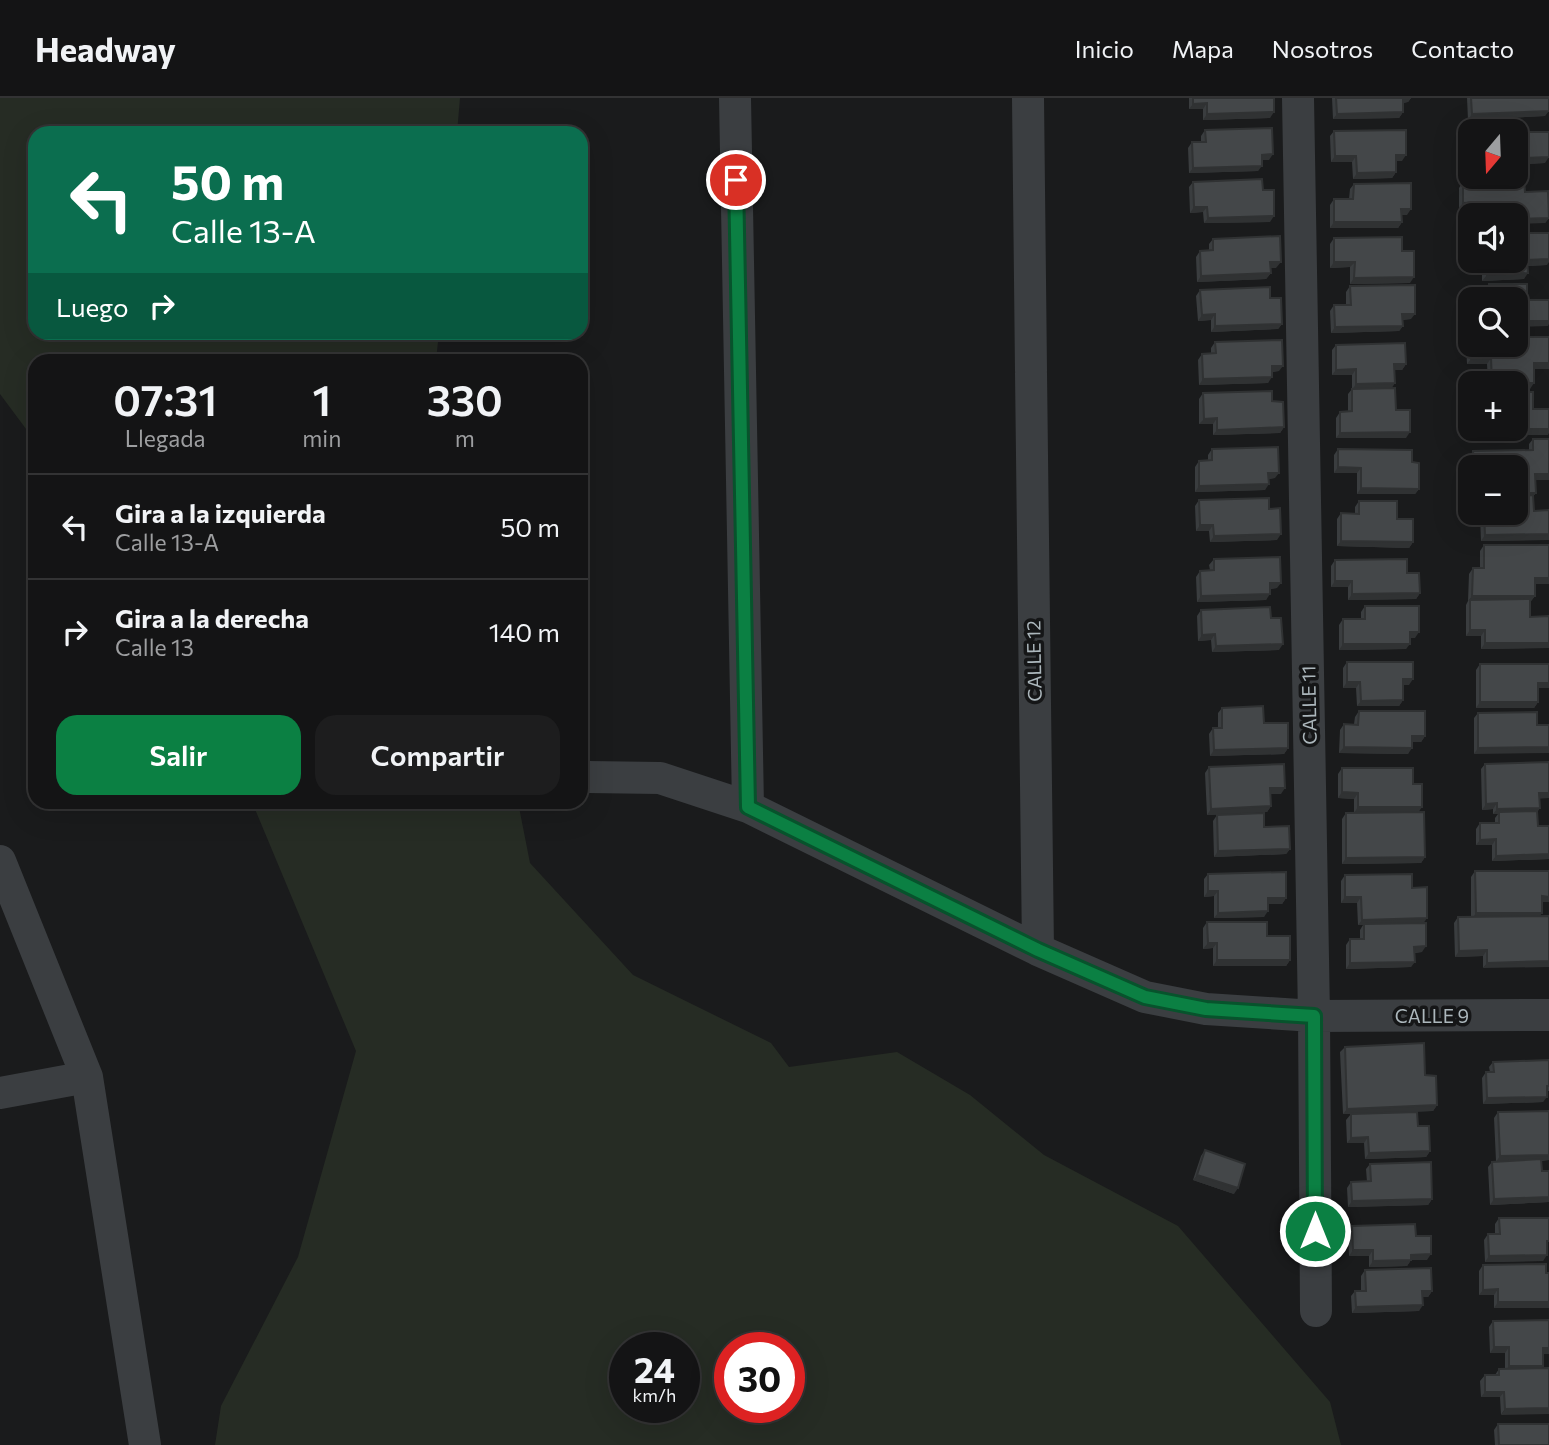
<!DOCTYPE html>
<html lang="es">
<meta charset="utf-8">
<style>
:root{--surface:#141415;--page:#1d1d1e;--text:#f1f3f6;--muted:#9d9ea0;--line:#333334;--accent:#0b8043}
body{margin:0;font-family:Commissioner,sans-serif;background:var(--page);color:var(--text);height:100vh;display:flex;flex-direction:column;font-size:26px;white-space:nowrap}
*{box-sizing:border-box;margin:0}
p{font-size:23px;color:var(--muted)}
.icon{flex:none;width:38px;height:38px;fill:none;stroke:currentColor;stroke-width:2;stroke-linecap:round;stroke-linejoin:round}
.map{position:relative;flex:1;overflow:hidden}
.panel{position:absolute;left:28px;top:256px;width:560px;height:455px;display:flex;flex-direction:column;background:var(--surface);border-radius:21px;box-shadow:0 7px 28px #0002,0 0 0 2px var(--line)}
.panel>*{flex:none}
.banner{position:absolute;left:28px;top:28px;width:560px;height:214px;border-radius:21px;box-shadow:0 7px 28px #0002,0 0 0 2px var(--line);background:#0b6e4f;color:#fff;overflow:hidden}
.needle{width:46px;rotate:199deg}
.tools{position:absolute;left:1458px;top:21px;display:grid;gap:14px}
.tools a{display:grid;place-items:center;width:70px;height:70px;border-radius:14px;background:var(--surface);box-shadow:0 7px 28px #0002,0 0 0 2px var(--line);font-size:35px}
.speed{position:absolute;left:609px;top:1234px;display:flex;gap:14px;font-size:35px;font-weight:700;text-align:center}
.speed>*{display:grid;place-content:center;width:91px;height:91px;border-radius:50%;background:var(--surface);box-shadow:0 7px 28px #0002,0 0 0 2px var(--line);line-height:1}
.speed small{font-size:18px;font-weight:400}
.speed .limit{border:10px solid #d22;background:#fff;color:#111}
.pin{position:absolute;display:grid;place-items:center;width:60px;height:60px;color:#fff;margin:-30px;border:4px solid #fff;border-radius:50%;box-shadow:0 2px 7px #0007}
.me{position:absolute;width:77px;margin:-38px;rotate:0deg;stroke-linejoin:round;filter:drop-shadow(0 0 5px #0008)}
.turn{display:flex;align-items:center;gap:24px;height:147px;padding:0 28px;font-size:32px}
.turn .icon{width:91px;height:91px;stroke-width:2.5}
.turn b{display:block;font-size:49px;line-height:60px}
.then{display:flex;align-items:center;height:66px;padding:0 28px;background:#0003;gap:14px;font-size:26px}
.eta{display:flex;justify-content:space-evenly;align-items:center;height:119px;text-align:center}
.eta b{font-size:42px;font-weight:600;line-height:49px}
.action{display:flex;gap:14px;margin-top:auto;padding:14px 28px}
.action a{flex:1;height:80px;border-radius:21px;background:var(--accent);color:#fff;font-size:28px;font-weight:600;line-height:80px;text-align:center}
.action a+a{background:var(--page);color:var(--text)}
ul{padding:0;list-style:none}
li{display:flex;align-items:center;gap:21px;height:105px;padding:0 28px;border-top:2px solid var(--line)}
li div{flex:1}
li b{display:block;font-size:26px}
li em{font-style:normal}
header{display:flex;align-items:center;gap:42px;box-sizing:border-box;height:98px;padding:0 35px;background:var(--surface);border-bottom:2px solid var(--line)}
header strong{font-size:33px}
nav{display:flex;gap:38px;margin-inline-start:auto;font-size:24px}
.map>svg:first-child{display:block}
.green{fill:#262c24;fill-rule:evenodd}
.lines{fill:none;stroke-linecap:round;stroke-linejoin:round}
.minor{stroke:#3b3e41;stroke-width:32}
.wall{fill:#3a3d3f}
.shaded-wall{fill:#303233}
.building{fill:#444749;stroke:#303233;stroke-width:2}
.route-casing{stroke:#07532c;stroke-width:18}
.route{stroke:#0b8043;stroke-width:12}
.labels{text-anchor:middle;stroke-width:7;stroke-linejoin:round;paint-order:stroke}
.street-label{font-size:19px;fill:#acb7bc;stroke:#151617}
</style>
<header>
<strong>Headway</strong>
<nav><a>Inicio</a><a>Mapa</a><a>Nosotros</a><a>Contacto</a></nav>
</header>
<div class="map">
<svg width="1549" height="1347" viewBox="0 0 1549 1347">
<rect width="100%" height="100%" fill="#1a1b1c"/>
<!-- green -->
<path class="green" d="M0,0h460l-3,35h-422v199l404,1 -3,27h-401v81l-35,-47z
M252,704h266l12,61 103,112 138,68 18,24 108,-15 73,43 74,60 134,71 152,176 11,43h-1126l6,-39 77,-149 58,-206zM625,1250h59v59h-59zM730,1250h59v59h-59z"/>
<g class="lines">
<!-- minor -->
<path class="minor" d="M735,0l13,709
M1028,0l3,273
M1298,0l16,918 2,295
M1031,275l7,577
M588,679l72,1 88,29 290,143 107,47 61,12 108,7 235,-1
M0,763l87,216 58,368
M0,995l87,-16"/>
</g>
<!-- wall -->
<path class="wall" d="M1189,0h85l-4,20 -67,2v-11h-14z
M1332,0h79l-3,4 -5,1v9l-4,6 -66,1z
M1467,0h82l-4,18 -77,4z
M1205,32l64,30h-7l-4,11 -69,2 -1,-25 4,-6h9v-6z
M1334,33l68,30h-6v11l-4,6 -39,1 -1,-17h-21l-1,-26z
M1516,34l29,31 -19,1 1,11 -4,5 2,12 24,26 -4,5 -29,-8h-44v-7h-13v-20l4,-6 19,-1v-4h34z
M1193,84l70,8 7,32 -66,1 -1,-11 -13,1 -1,-26z
M1354,86l53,31h-5v7l-4,6h-68v-23l4,-6h15l1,-10z
M1334,140l68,13 8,32 -60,1v-17l-20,1v-24z
M1213,141l63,29h-6l1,5 -5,6 -69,3 -1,-25 4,-6 9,-1v-6z
M1482,163h34l31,4 -20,1 -3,13 -42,2z
M1489,186l38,16 21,26 -32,-27h-31v-9z
M1350,188l61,33 -9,1 1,6 -4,5 -68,2 -1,-22 4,-6h12v-13z
M1200,192l70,8 12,26 -4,5 -67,3v-12l-13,1 -2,-25z
M1549,239v32h-15l-4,20 -14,1v-7h-28l-1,-19h-20l-1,-20 4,-5v6h46z
M1215,244l64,29 -7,1 -4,11 -69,2 -1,-25 4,-6h9v-6z
M1336,247l70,19 -4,6h-7v13l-4,5 5,22 10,28h-70v-20l4,-6h8v-18l4,-5v-14h-20v-25z
M1203,295l69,8 12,26 -4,6 -67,2v-11h-14v-25z
M1466,299h4v24h-7l-1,-18z
M1533,341h16v41h-14l1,13 -3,3 1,15 15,-1v30l-68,1 -1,-25 -10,1v-15v11h46v-46h-46v24l-1,-34 4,-6 56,-1v-6z
M1212,351l63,29 -7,1 -3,11 -70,2v-25l4,-6h9v-6z
M1338,351l74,13 7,27 -4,5h-58v-21h-23v-18z
M1199,402l70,9 8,31 -67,2 -1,-11h-13l-1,-25z
M1359,403l38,18 16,23 -4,6 -72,-2v-27l4,-6 14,1v-7z
M1484,447h65v39h-14v12l-4,5h-1v16l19,31 -68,1v-13h-15v-31l2,-4 1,-27 4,-6h7v-17z
M1214,461l63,29 -7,1 -4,11 -69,2 -1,-25 4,-6 10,-1 -1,-5z
M1335,462l72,13 13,20 -4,6 -68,1v-13h-17v-21z
M1365,508l50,32h-5l-4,11 -67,1v-25l4,-6h18v-7z
M1201,512l70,8 8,32 -67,2 -1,-12 -13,1 -1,-25z
M1347,564l62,23h-6v15l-4,6h-42l-1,-18h-13v-20z
M1480,566l69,24h-11v14l-4,6h-58v-38z
M1222,610l42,15 24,25 -4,6 -74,2 -1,-22 4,-6h5v-15z
M1359,613l66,25 -4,6h-9l-4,12 -69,-1 1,-23 4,-6h10l1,-7z
M1537,614l-63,42v-36l4,-5z
M1485,666l54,35 1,9 -3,3 1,15h11v33l-57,2v-16h-16v-16l4,-6h15v-5l3,-4h-5v-5l-11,1 -1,-41z
M1209,669l72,27h-11l1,12 -4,6 -60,3 -2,-42z
M1342,670l71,16 6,28 6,45 -4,6 -79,1v-45l4,-6h8v-14l-16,-1v-24z
M1217,717l47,12 26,22 -4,5 -72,3 -1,-36z
M1475,773l74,31h-7v11l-3,3 -56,52v-12l-28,1 -1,-34 4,-6h13v-40z
M1208,776l78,24 -4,6h-14l-4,13 -50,1v-22l-10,1v-18z
M1345,777l67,13 12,35 -2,29 -7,1 -4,14 -65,2v-24l4,-6h10v-9l3,-5h-5l-1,-22h-16v-22z
M1207,824l60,14 23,24 -4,6h-73v-18l-10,1v-21z
M1345,949l80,28 12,30 -4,6 -90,3 -3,-62z
M1549,962v31h-2l-4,11 -60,2 -1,-26 4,-6h4l-1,-5 4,-5z
M1498,1014l51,48 -8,1 1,10h7v31l-59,3 -2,-38 4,-5 4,-1 -2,-43z
M1351,1016l67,12 12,25 -4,6 -61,2 -1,-16h-17l-1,-23z
M1205,1052l29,44 -41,-14 8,-24z
M1370,1066l62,35 -4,6 -80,2 -1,-19 4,-6h16l-1,-13z
M1499,1120l48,29 -4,14 -58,1 -1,-22 4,-6h7v-10z
M1352,1128l64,10 11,24h-16l-4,6 -38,1v-11h-20l-1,-24z
M1483,1167l66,8v35h-55v-13h-15v-24z
M1365,1172l67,21 -4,6h-6l-3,14 -67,2 -1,-17 4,-5h6v-15z
M1549,1222v34h-6l-42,61 -1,-18h-19l-1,-16 5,-6h10l4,-6 6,-1v-15h-15l-1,-26 4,-6z
M1498,1326l51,21h-54l-1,-15z"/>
<!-- shaded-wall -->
<path class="shaded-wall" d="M1402,0h9l-3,4 -9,1z
M1207,5l-4,6h-14l4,-5z
M1549,13l-4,5 -77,4 4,-6z
M1274,14l-4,6 -67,2 4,-6z
M1403,14l-4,6 -66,1 4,-5z
M1273,56l-4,6h-11l4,-5z
M1396,57h10l-4,6h-10z
M1335,58h21l-4,6h-21z
M1549,59l-4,6 -23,1 4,-6z
M1262,68l-4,5 -69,2 4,-5z
M1396,74l-4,6 -39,1 4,-6z
M1516,77h11l-4,6h-41l3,-4h31z
M1476,104l-4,6h-13l4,-5z
M1194,109h13l-4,5 -13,1z
M1401,111h10l-4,6h-10z
M1274,118l-4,6 -66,1 4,-5z
M1549,120l-4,5 -29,1v-5z
M1334,124h68l-4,6h-68z
M1549,161v3l-2,3 -24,1 4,-6z
M1270,164h11l-5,6h-10z
M1334,164h21l-5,5 -20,1z
M1271,175l-5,6 -69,3 4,-6z
M1528,175l-4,6 -42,2 5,-6z
M1414,179l-4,6 -60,1 4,-6z
M1215,216l-4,6 -13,1 4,-6z
M1402,216h13l-4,5 -13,1z
M1516,223h33v3l-1,2 -32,1z
M1282,226l-4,5 -67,3 4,-6z
M1403,228l-4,5 -68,2 4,-6z
M1491,260l-4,6h-20l4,-5z
M1534,265h15v6h-19z
M1394,266h12l-4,6h-12z
M1272,268h11l-4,5 -11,1z
M1356,271l-4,6h-20l4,-5z
M1272,279l-4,6 -69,2 4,-6z
M1395,285l-4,6 -39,1 4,-6z
M1534,285l-4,6 -14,1v-6z
M1467,317h3v6h-7z
M1217,320l-4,6h-14l5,-5z
M1284,329l-4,6 -67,2 4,-5z
M1479,331h70v4l-1,2h-73z
M1410,334l-4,6h-70l4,-5z
M1338,369l23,1 -4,5h-23z
M1268,375h11l-4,5 -11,1z
M1535,376h14v6h-18z
M1269,386l-4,6 -70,2 4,-6z
M1361,390l58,1 -4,5h-58z
M1516,395h20l-4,5 -16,1z
M1472,415h11l-3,3 -10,1z
M1200,427h13l-4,6h-13z
M1281,436l-4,6 -67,2 4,-6z
M1549,436v6l-68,1 4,-6z
M1341,443l72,1 -4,6 -72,-2z
M1535,480h14v6h-18z
M1335,483h17l-4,6h-17z
M1270,485h11l-4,5 -11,1z
M1420,495l-4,6 -68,1 4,-6z
M1270,496l-4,6 -69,2 4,-6z
M1472,498h63l-4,5h-61v-1l-2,1z
M1470,532h15l-4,6h-15z
M1410,534h9l-4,6h-9z
M1215,536l-4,6 -13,1 4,-6z
M1485,545h64v5l-68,1z
M1283,546l-4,6 -67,2 4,-6z
M1343,546h67l-4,5 -67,1z
M1403,581h10l-4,6h-10z
M1347,584h13l-4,6h-13z
M1538,585h11v5h-15z
M1403,602l-4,6h-42l4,-5z
M1480,604h58l-4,6h-58z
M1412,638h13l-4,6h-13z
M1344,649l68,1 -4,6 -69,-1z
M1549,649v6l-75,1 4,-6z
M1288,650l-4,6 -74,2 4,-6z
M1270,690h15l-4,6h-15z
M1342,694l16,1 -4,6 -16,-1z
M1539,695h10v5l-14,1z
M1497,705l-4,6 -11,1 4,-6z
M1271,708l-4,6 -60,3 4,-6z
M1358,709h64l-4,6h-64z
M1540,710l-4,6 -37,-2 -1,2h-5l4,-5z
M1496,741l-4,6h-16l4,-5z
M1290,751l-4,5 -72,3 4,-6z
M1549,756v5l-57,2 4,-5z
M1425,759l-4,6 -79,1 4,-6z
M1208,793h10l-4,5 -10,1z
M1542,798l7,1v5h-11z
M1345,799h16l-4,6h-16z
M1268,800h18l-4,6h-18z
M1268,813l-4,6 -50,1 4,-5z
M1476,815h66l-4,5 -66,1z
M1427,820l-4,6 -65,1 4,-5z
M1208,845h9l-4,5 -10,1z
M1426,848l-4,6 -12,1 4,-6z
M1487,852l-4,6 -28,1 4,-6z
M1217,862h73l-4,6h-73z
M1549,863v6l-66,1 4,-5z
M1415,864l-4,5 -65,2 4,-6z
M1547,999l-4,5 -60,2 4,-6z
M1437,1007l-4,6 -90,3 4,-5z
M1368,1039l-4,6h-17l4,-5z
M1430,1053l-4,6 -61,2 4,-6z
M1549,1057v5l-53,2 4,-6z
M1197,1077l41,13 -4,6 -41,-14z
M1549,1099v5l-59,3 4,-6z
M1432,1101l-4,6 -80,2 4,-6z
M1353,1152h20l-4,6h-20z
M1431,1156l-4,6h-16l-4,6 -38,1 4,-6 38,-6z
M1547,1157l-4,6 -58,1 4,-6z
M1498,1191l-4,6h-15l4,-5z
M1422,1193h10l-4,6h-10z
M1498,1204h51v6h-55z
M1423,1207l-4,6 -67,2 4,-6z
M1494,1249h15l-4,6h-15z
M1543,1250h6v6h-10z
M1509,1268h34l-4,5 -34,1z
M1485,1294h19l-4,5h-19z
M1549,1310v6l-48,1 4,-6z"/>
<!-- building -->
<path class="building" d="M1193,0h81v14l-67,2v-11l-14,1z
M1336,0h67v14l-66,2z
M1471,0h78v13l-77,3z
M1272,30l1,26 -11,1v11l-69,2 -1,-26h14l-1,-12z
M1406,32v25h-10v17l-39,1 -1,-17h-21l-1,-25z
M1516,34h33v25l-23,1 1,17h-11z
M1262,81l1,11h11v26l-66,2 -1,-11h-13l-1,-25z
M1524,82l1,12 23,-1 1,27 -33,1v-4h-39l-1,-13 -13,1v-21z
M1411,85v26h-10l1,13h-68v-23h19l1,-15z
M1516,135h33v26l-22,1 1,13 -41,2 -1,-14h30z
M1280,138l1,26h-11l1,11 -70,3 -1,-25 13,-1v-11z
M1402,139v14h12v26l-60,1 1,-16h-21v-24z
M1489,186h38v16h22v21h-33v-22h-26z
M1415,187v29h-13l1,12 -68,1 -1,-22h17l-1,-19z
M1270,189v11h11l1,26 -67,2v-12l-13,1 -2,-25z
M1516,239h33v26h-15v20h-42l-1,-25 -20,1v-14h45z
M1282,242l1,26h-11v11l-69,2 -1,-25 14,-1 -1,-11z
M1405,245l1,21h-12l1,19 -39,1v-15l-20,1v-25z
M1395,290l1,22h14v22l-70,1v-21l12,-1v-22z
M1272,293v10l11,1 1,25 -67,3v-12l-13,1 -1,-26z
M1516,294h17v17h16v20h-70h37z
M1466,299h4v18h-3z
M1533,341h16v35h-14l1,19h-20v-26h-42l-1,-16 60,-1z
M1278,349l1,26h-11l1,11 -70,2v-25l13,-1v-11z
M1338,351l74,1v12l7,1v26l-58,-1v-20l-23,-1z
M1533,397l1,16 15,-1v24l-64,1 -1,-22h32v-17z
M1269,400v11l11,-1 1,26 -67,2 -1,-11h-13l-1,-25z
M1359,403h38v18h16v23l-72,-1v-28l18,1z
M1484,447h65v33h-14v18h-63l1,-28h11z
M1280,459l1,26h-11v11l-69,2 -1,-25 14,-1v-11z
M1407,461v14h12l1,20 -68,1v-13h-17v-21z
M1530,501v18l19,-1v27h-64v-13h-15v-30z
M1365,508h54v26h-9v12h-67v-25h22z
M1270,509l1,11h10l2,26 -67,2 -1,-12 -13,1 -1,-25z
M1347,564h66v17h-10v21l-42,1 -1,-19h-13z
M1480,566h69v19h-11v19h-58z
M1263,608l1,17h24v25l-74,2 -1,-22h9v-20z
M1359,613h66v25h-13v12l-68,-1v-23l14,1z
M1537,614v13h12v22l-71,1v-35z
M1549,664v31h-10l1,15 -43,1v-6l-11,1 -1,-40z
M1284,666l1,24h-15l1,18 -60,3 -2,-42z
M1342,670h71v16h9v23h-64v-14l-16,-1z
M1537,713l1,15h11v28l-53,2v-17l-16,1v-17h19v-11z
M1424,714l1,45 -79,1v-45z
M1264,715v14l25,-1 1,23 -72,2 -1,-36z
M1475,773h74v26l-7,-1v17h-66z
M1286,774v26h-18v13l-50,2v-22h-10v-17z
M1412,776v14l15,-1v31l-65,2 -1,-23h-16v-22z
M1549,818v45l-62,2v-13l-28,1 -1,-34z
M1207,824h60v14h23v24h-73v-17h-9z
M1426,825v23l-12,1 1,15 -65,1v-24h14v-15z
M1424,945l1,32 11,1 1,29 -90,4 -2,-62z
M1549,962v26h-2v11l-60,1 -1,-26h8l-1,-10z
M1549,1013v44l-49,1 -2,-44z
M1417,1014l1,14h11l1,25 -61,2 -1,-16 -17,1v-24z
M1205,1052l40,14 -7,24 -41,-13z
M1541,1061l1,12h7v26l-55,2 -2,-37z
M1431,1064l1,37 -80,2 -1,-19 20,-1 -1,-17z
M1499,1120h50v23h-2v14l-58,1 -1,-22h12z
M1415,1126l1,12h15v18l-20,1v5l-38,1v-11h-20l-1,-24z
M1546,1166v9h3v29h-51v-13l-15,1v-25z
M1431,1170l1,23h-10l1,14 -67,2 -1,-16h11l-1,-21z
M1549,1222v28h-6v18h-34v-19h-15l-1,-26z
M1549,1270v40l-44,1 -1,-17h-19v-17h14v-6z
M1498,1326h51v21h-50z"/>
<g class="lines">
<!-- route casing -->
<g class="route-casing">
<path id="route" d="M736,82l12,627 290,143 107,47 61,12 108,7 1,215"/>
</g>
<!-- route -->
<use href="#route" class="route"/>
</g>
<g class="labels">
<!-- street labels -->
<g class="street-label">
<text transform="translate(1034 563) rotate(-91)" y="7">CALLE 12</text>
<text transform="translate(1309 607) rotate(-91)" y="7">CALLE 11</text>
<text x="1432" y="925">CALLE 9</text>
</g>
</g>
</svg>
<div class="tools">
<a><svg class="needle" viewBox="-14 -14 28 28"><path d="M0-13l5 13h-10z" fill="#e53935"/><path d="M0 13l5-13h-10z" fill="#9d9ea0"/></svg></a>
<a><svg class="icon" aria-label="sound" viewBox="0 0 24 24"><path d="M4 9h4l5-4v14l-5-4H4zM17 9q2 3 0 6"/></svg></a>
<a><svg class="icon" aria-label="search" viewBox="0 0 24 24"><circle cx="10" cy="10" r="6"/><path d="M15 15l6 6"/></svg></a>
<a>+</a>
<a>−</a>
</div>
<div class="speed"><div>24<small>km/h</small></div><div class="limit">30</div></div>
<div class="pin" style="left:736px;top:82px;background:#d93025"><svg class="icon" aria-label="arrive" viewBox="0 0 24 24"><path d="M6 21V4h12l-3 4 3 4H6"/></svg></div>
<svg class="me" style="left:1315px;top:1133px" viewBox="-20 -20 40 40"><circle r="17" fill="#0b8043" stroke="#fff" stroke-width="3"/><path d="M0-11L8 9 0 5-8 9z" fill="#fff"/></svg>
<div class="banner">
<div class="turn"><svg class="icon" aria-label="left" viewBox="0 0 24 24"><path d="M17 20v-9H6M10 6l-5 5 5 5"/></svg><div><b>50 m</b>Calle 13-A</div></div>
<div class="then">Luego<svg class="icon" aria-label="right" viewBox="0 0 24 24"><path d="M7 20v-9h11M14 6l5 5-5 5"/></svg></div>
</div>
<section class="panel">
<div class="eta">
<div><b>07:31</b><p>Llegada</p></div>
<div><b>1</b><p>min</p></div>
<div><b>330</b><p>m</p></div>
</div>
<ul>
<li><svg class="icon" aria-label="left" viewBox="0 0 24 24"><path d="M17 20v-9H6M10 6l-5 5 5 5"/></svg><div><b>Gira a la izquierda</b><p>Calle 13-A</p></div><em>50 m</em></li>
<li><svg class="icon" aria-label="right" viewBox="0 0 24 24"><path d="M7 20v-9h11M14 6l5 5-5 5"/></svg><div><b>Gira a la derecha</b><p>Calle 13</p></div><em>140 m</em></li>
</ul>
<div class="action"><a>Salir</a><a>Compartir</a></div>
</section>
</div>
